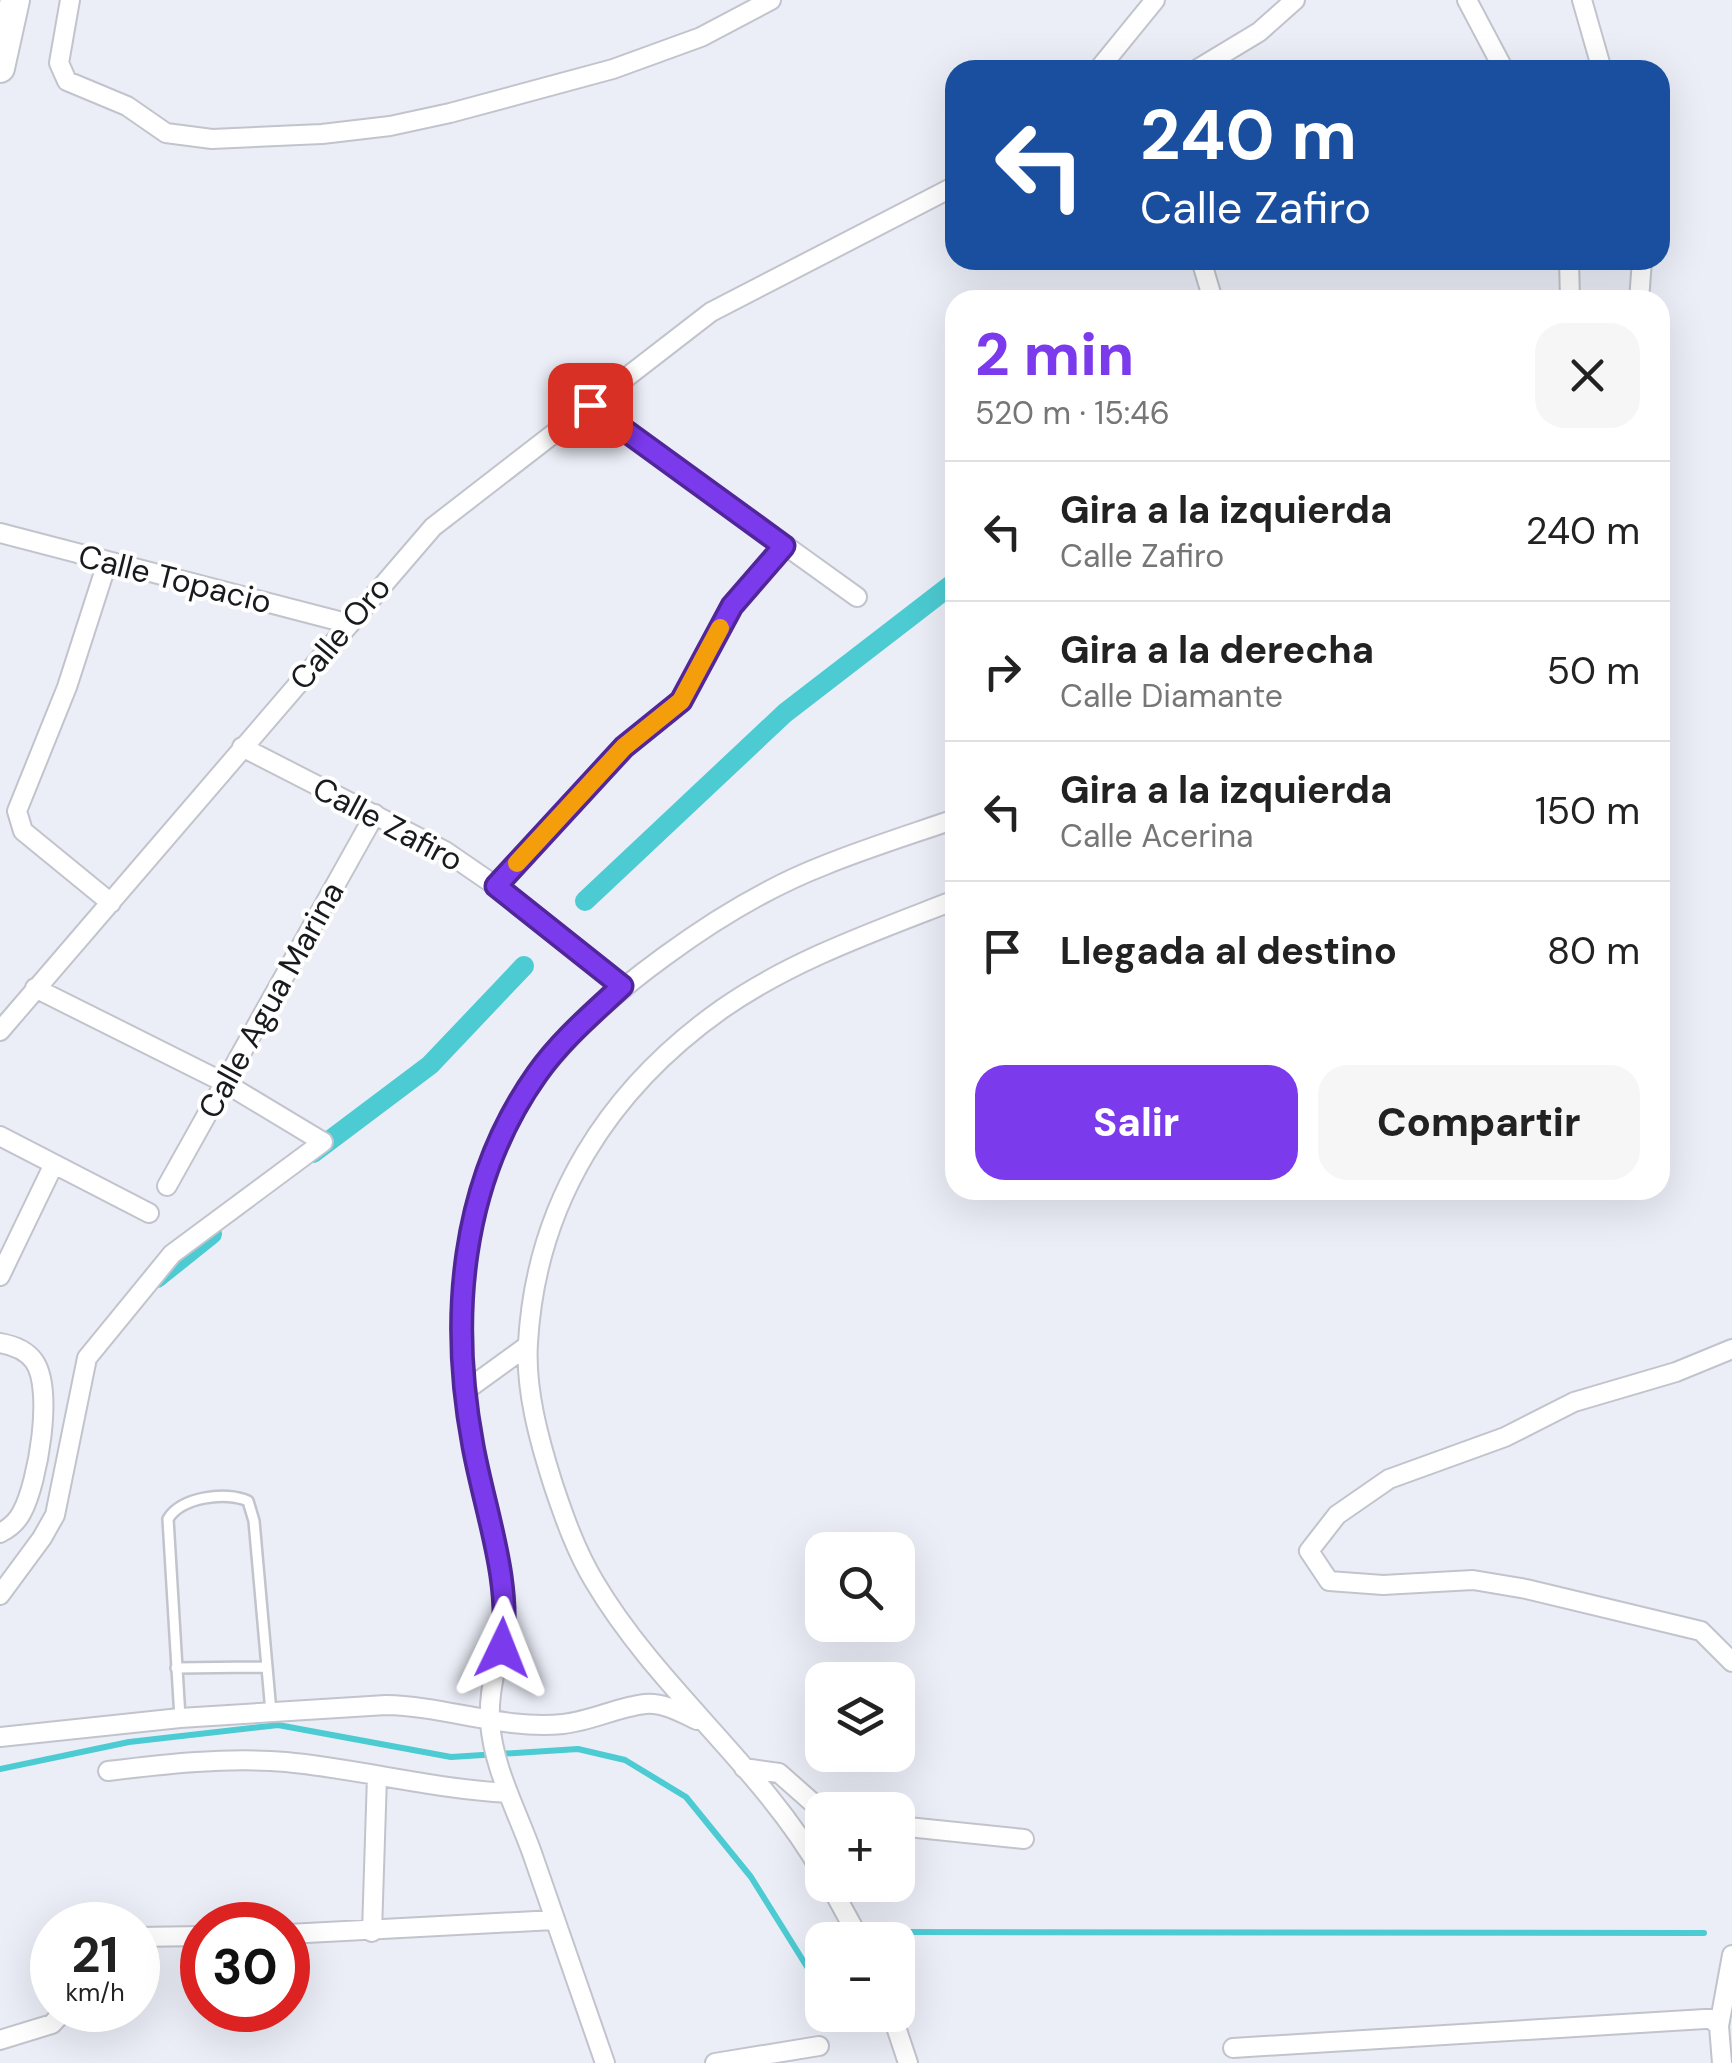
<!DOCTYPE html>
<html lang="es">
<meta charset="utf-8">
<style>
:root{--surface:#fff;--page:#f6f6f6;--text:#222;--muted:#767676;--line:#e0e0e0;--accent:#7c3aed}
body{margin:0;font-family:"DM Sans",sans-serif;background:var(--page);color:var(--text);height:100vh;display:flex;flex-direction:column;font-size:38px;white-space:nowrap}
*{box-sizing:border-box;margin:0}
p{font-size:32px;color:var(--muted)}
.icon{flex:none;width:55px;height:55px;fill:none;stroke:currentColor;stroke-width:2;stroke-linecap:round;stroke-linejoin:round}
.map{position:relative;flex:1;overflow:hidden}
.side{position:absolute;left:945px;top:290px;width:725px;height:910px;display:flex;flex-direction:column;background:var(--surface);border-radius:30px;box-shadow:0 10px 40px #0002}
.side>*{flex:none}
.top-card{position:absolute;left:945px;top:60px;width:725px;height:210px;border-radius:30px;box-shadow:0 10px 40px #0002;background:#1a4fa0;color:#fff;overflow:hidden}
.tools{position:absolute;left:805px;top:1532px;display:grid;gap:20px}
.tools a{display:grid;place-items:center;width:110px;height:110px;border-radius:20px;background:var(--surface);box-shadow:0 10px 40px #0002;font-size:50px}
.speed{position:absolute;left:30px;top:1902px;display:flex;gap:20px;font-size:50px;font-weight:700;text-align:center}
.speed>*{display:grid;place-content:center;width:130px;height:130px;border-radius:50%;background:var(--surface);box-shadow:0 10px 40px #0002;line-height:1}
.speed small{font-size:25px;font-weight:400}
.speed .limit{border:15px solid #d22;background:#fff;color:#111}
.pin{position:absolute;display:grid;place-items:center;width:85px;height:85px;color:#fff;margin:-42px;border-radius:20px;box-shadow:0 5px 15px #0006}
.me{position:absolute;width:110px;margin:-55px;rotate:2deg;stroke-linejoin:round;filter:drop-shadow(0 0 8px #0008)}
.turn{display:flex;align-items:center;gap:35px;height:210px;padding:0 30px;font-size:45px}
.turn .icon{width:130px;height:130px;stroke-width:2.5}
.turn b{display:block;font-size:70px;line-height:85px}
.round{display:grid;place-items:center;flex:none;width:105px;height:105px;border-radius:30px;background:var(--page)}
.head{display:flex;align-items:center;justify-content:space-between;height:170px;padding:0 30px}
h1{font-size:60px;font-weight:800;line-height:75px;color:var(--accent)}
.action{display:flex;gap:20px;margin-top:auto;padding:20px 30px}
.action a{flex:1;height:115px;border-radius:30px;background:var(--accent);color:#fff;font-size:40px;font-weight:800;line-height:115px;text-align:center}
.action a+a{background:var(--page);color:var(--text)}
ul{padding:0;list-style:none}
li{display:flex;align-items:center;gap:30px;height:140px;padding:0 30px;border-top:2px solid var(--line)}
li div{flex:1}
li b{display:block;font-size:38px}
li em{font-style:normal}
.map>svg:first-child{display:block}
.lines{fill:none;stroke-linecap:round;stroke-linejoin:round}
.stream{stroke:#4ccbd2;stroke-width:6}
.canal{stroke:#4ccbd2;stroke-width:20}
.lane-casing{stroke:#c2c4cd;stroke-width:14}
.street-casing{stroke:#c2c4cd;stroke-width:22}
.primary-casing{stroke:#c2c4cd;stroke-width:32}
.lane{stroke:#fff;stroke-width:9}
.street{stroke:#fff;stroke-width:18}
.primary{stroke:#fff;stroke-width:28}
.route-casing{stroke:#51269a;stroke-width:25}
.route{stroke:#7c3aed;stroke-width:18}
.slow{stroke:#f59e0b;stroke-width:18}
.labels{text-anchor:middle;stroke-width:8;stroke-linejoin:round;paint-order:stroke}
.street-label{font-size:32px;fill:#191a1d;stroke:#fff}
</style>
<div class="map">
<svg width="1732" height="2063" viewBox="0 0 1732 2063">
<rect width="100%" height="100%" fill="#ebeef7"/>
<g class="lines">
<!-- stream -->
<path class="stream" d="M0,1769l129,-27 149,-17 173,32 127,-8 47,11 61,37 65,80 58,93
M897,1932l807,1"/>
<!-- canal -->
<path class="canal" d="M585,901l200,-188 170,-131
M313,1153l117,-88 94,-99
M157,1278l55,-44"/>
<!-- lane casing -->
<g class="lane-casing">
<path id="lane" d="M176,1668l90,-1
M180,1718l-12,-199c13,-22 58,-28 80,-18l6,20 17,191"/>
</g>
<!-- street casing -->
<g class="street-casing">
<path id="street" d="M70,0l-11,63 8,18 60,25 39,27 46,6 110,-5 68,-8 60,-13 163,-44 88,-32 70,-37
M1467,0l37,70
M1582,0l20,70
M1098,70l57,-70
M1196,70l63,-38 36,-32
M1201,260l12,40
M1569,260l1,40
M1639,300l3,-40
M590,405l267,192
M0,533l350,91
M107,563l-40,124 -50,124 6,20 88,72
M242,747l203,104 51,35 126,101
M496,886l129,-139 56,-46 50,-95 54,-61
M0,1031l433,-504 278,-215 244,-126
M0,1136l149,77
M167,1186l208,-372
M0,1276l54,-112
M0,1343c12,2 26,7 34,18 20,28 4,121 -12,151 -5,10 -12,16 -22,21
M1732,1349l-56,23 -102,30 -69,35 -116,42 -52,36 -28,36 20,30 54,4 90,-5 53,9 175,42 31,31
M465,1391l62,-45
M0,1595l42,-57 13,-23 32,-157 85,-104 151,-112 -98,-59 -190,-95
M0,1737l180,-19 206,-13c59,1 117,25 177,19 28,-3 55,-17 82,-20 18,-2 37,9 52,16
M744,1768l35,5 43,38
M108,1771c58,-7 118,-14 178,-9 74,7 147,27 222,31
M898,1826l126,13
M822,1873c-60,-106 -165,-185 -228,-292 -18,-30 -30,-64 -41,-97 -14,-44 -28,-95 -25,-141 8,-141 81,-254 194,-334 70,-49 154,-78 233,-109
M830,1885l30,55
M372,1932l5,-156
M288,1934l266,-14
M138,1937l64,-1
M892,2015l16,48
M0,2040l52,-16 13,-14
M1233,2048l472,-29h6l8,7
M605,2063c-25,-70 -49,-140 -73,-210 -15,-42 -39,-86 -42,-131 -3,-46 20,-84 12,-137 -12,-78 -38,-154 -40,-234 -6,-183 58,-290 203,-395 49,-36 103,-69 160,-91 42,-17 87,-31 130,-46
M715,2063l104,-17
M1722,2063l-3,-37 13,-71"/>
</g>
<!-- primary casing -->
<g class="primary-casing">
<path id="primary" d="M0,68l15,-68"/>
</g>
<!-- lane -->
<use href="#lane" class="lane"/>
<!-- street -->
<use href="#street" class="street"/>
<!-- primary -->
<use href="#primary" class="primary"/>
</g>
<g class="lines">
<!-- route casing -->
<g class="route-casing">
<path id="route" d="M502,1648c10,-67 -17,-136 -29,-202 -24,-128 -13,-263 64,-372 24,-34 55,-60 85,-88l-126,-100 128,-139 57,-46 51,-95 52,-60 -194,-141"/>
</g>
<!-- route -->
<use href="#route" class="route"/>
<!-- slow -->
<path class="slow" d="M517,863l107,-116 57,-46 39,-73"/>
</g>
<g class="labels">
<!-- street labels -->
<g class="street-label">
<text transform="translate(175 579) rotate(14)" y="11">Calle Topacio</text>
<text transform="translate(340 633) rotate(-50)" y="11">Calle Oro</text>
<text transform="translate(388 824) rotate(28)" y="11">Calle Zafiro</text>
<text transform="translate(271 1000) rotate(-61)" y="11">Calle Agua Marina</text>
</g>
</g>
</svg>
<div class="tools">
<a><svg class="icon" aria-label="search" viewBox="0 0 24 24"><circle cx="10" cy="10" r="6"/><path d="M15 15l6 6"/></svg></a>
<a><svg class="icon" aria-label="layers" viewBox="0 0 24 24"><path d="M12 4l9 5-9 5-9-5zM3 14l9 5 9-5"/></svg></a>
<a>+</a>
<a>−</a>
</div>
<div class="speed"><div>21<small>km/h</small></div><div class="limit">30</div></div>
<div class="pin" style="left:590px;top:405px;background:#d93025"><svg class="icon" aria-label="arrive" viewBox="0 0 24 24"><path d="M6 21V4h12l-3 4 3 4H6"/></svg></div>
<svg class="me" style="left:502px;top:1648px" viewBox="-20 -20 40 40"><path d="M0-17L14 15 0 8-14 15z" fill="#7c3aed" stroke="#fff" stroke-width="4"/></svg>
<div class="top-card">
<div class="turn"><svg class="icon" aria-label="left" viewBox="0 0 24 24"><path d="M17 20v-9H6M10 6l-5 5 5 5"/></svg><div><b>240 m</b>Calle Zafiro</div></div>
</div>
<section class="side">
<div class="head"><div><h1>2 min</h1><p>520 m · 15:46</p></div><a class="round"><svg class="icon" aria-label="close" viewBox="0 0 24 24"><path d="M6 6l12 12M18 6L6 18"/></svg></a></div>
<ul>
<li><svg class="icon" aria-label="left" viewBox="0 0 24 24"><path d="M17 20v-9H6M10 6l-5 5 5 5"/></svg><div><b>Gira a la izquierda</b><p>Calle Zafiro</p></div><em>240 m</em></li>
<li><svg class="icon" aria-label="right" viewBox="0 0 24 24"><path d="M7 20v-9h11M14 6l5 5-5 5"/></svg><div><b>Gira a la derecha</b><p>Calle Diamante</p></div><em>50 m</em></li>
<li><svg class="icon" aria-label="left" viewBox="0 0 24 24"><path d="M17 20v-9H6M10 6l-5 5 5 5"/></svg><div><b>Gira a la izquierda</b><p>Calle Acerina</p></div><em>150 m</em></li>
<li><svg class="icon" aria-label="arrive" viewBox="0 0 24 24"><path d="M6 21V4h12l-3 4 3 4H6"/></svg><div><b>Llegada al destino</b></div><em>80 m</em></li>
</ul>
<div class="action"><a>Salir</a><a>Compartir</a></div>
</section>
</div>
